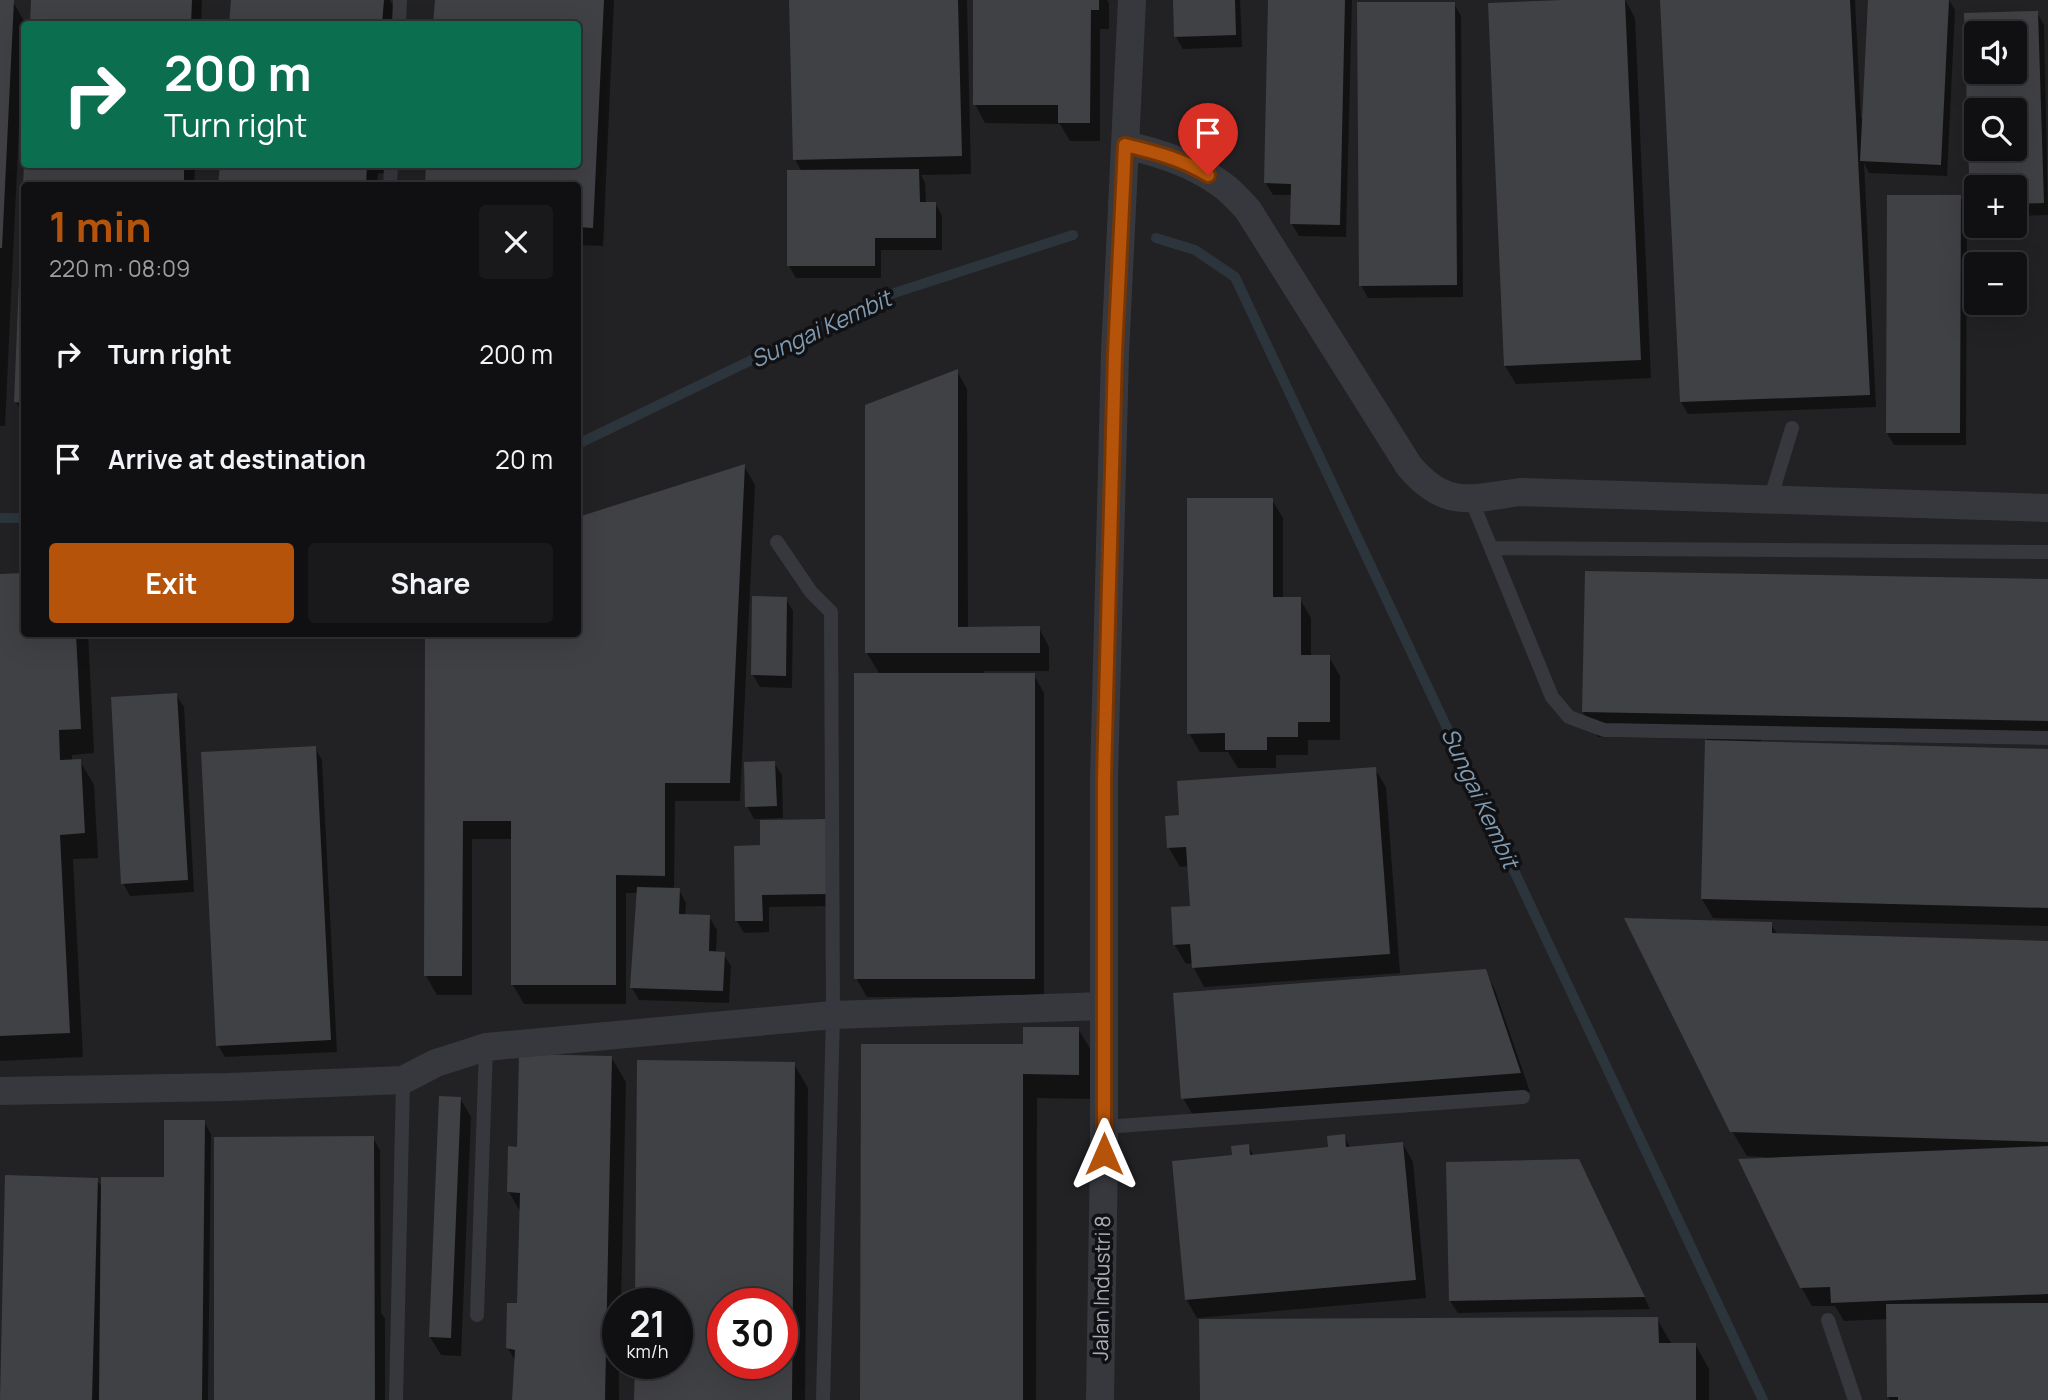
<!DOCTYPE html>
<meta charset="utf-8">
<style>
:root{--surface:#101012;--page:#19191b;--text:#f1f3f6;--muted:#9c9d9f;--line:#303032;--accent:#b45309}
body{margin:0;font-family:Manrope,sans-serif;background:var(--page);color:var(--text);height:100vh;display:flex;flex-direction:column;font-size:26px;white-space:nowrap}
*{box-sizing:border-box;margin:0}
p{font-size:23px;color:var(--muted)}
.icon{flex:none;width:38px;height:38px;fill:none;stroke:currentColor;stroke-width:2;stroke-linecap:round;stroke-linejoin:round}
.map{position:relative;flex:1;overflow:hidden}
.sheet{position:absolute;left:21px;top:182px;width:560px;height:455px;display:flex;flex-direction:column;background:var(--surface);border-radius:7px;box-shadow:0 7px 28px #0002,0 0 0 2px var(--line)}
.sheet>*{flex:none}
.top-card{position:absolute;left:21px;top:21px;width:560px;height:147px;border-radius:7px;box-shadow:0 7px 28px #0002,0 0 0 2px var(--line);background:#0b6e4f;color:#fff;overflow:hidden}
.buttons{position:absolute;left:1964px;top:21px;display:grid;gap:14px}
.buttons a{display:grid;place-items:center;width:63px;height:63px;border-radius:7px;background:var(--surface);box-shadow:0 7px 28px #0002,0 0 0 2px var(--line);font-size:35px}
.speed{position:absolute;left:602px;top:1288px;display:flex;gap:14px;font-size:35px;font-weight:700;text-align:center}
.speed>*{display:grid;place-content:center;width:91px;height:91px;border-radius:50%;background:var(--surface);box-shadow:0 7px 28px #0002,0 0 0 2px var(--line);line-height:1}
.speed small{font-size:18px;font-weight:400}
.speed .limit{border:10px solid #d22;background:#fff;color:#111}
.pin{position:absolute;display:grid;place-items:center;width:60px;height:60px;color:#fff;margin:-72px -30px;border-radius:50% 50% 50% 0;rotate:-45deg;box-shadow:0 0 7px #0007}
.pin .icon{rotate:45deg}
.me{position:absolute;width:77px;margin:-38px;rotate:0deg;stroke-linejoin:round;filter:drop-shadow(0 0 5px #0008)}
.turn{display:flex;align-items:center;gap:24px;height:147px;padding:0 28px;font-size:32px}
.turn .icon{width:91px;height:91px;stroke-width:2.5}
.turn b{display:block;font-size:49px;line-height:60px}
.round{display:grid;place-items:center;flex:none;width:74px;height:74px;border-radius:7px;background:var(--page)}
.headline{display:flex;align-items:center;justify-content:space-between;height:119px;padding:0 28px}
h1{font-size:42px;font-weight:700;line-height:52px;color:var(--accent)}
.primary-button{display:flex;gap:14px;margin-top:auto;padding:14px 28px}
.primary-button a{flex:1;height:80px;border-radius:7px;background:var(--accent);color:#fff;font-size:28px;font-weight:700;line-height:80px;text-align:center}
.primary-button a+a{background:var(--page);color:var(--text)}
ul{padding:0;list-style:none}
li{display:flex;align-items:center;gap:21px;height:105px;padding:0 28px}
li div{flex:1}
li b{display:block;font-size:26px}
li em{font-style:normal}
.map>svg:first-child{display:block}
.built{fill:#222225;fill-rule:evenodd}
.shadow{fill:#0007;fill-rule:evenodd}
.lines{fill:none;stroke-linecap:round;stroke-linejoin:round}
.stream{stroke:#2c353c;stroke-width:10}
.building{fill:#404145;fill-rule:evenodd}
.lane{stroke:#37383d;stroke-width:14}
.street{stroke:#37383d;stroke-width:28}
.route-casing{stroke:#753606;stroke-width:18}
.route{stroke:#b45309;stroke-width:12}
.labels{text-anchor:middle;stroke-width:7;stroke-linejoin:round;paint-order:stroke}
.street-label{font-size:21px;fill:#a8adb8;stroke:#111113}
.water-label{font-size:23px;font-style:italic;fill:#7f9bb3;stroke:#111113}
</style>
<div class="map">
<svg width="2048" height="1400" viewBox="0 0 2048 1400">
<rect width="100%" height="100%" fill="#161618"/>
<!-- built -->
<path class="built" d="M0,0h2048v1400h-2048zM24,24h554v140h-554zM1976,33h38v39h-38zM1976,110h38v39h-38zM24,186h554v448h-554zM1976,187h38v39h-38zM1976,264h38v39h-38zM618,1304h59v59h-59zM723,1304h59v59h-59z"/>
<!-- shadow -->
<path class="shadow" d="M0,0h12l12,21 -19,405h-5z
M33,0h169l-1,24h-169z
M233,0h157l4,8 -1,16h-162z
M436,0h178l-11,246 -25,-1v-221h-143z
M791,0h176l4,174 -50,1 4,8 1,20h9l7,13v34h-61v28h-85l-7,-12 13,-94 -7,-13z
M975,0h132l2,3v26h-9v112h-30l-10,-17 -75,-1 -10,-19z
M1175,0h65l2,47 -59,2 -7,-12z
M1270,0h82l-6,237 -47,-1 -7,-12v-29h-19l-7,-12z
M1604,0h21l10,18 16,360 -135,6 -11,-18z
M1662,0h193l6,118h3l6,-118h79l6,10 -8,166 -78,-3 -5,-10 12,244 -188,7 -7,-12z
M1454,4l7,12 2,281 -95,1 -7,-13z
M2037,13l7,12 4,190 -34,1v-29h-38v25l-4,-7 -7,-190zM1976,33h38v39h-38zM1976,110h38v39h-38z
M26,164h169l-1,22h-169z
M222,164h168l-1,10 -11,-1 -1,13h-157z
M24,196v221l-8,-15z
M1960,197l7,12 -1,236h-72l-7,-12z
M957,371l10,18 1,239h71l10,19v24h-65v4h50l10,18v304h-177l-11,-19 24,-303 -13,-22z
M744,466l11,19 -15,316h-65l-1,89h5l7,13 -1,13 24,1 8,13 -1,23 7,1 8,12 -2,37 -90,-3 -7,-12 7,-95h-13v111h-102l-11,-19v-146h-41v156h-35l-11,-19v-342h152v-116z
M1272,500l11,18v81h17l11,19v39h18l11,19v64h-32v15h-32v13h-38l-10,-16h-28l-11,-19z
M24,575v59h64l6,119 -22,2v6h8l14,24 4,73 -25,1 10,198 -83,4v-485z
M2048,581v164l-287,-5v3l287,8v175l-335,-8 -11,-19 5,-160 -109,-2 -15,-25z
M786,599l7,12 -1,77 -32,-1 -7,-12z
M176,695l8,12 10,185 -64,4 -7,-13z
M315,748l7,12 15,292 -112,5 -7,-12z
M774,763l8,12 1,43 -29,1 -7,-13z
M1375,769l11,18 14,186 -196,14 -10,-19 -1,-5 -7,1 -11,-19 17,-37 -3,-42 -9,1 -11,-19 -2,-30z
M825,821l8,85 -64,1v25l-25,1 -7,-12 25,-74z
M1771,924l7,11 270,7v458h-158l-2,-3v-78l-44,2 -9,-15h-23l-11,-19 -37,-130 -17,-1 -15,-25z
M1485,971l10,19 35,102 -336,25 -11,-19z
M1078,1029l15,24v46l-56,-1 -1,302h-174l162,-354z
M611,1057l15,25 -5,222h-3l1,96h-105l2,-38 -8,-14 11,-43 2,-92 -12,-21 10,-43z
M794,1064l14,24 -3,312h-169l41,-37zM723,1304h59v59h-59z
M460,1098l11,19 -10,239 -20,-1 -11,-18z
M204,1122l7,12 -3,266h-208l97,-220 6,9 63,-10z
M1344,1136l7,13 52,-5 10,18 13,136 -229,20 -11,-19 48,-142 14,-11 6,10 76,-7z
M373,1138l7,12 1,163 4,6v81h-169z
M1586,1173l64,136 -192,4 -8,-12z
M1657,1319l14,24 24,1 14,25v31h-508z"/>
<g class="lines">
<!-- stream -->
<path class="stream" d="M1156,238l39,12 40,27 528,1123
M578,444l304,-147 191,-62
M0,518h24"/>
</g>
<!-- building -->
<path class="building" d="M0,0h14l-12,248h-2z
M31,0h161l-1,24h-161z
M231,0h153l-2,24h-153z
M435,0h169l-11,228 -15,-1v-41h-153l1,-22h152v-140h-145z
M789,0h169l4,156 -169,4z
M973,0h126v10h-8l-1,113h-32v-18h-85z
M1173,0h62l1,35 -62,2z
M1268,0h77l-5,225 -50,-1 1,-40 -27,-1z
M1562,0h63l16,360 -137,6 -16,-363z
M1660,0h190l20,395 -190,7z
M1868,0h81l-8,165 -81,-4z
M1357,2h98l2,283 -98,1z
M2038,11l6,192 -30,1v-17h-38v18l-6,1 -6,-193zM1976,33h38v39h-38zM1976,110h38v39h-38z
M24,164h160v22h-161z
M220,164h147l-1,22h-148z
M919,169l1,33h16v36h-61v28h-88v-96z
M1887,195h74l-1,238h-74z
M22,206h2v197l-10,-1z
M958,369v258l82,-1v27h-175v-248z
M745,464l-15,319h-65v93l-49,-1v110h-105v-164h-48l-1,155h-38l1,-342h153v-117z
M1187,498h86v99h28v58h29v67h-32v15h-31v13h-42v-17l-38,1z
M1585,571l463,8v142l-466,-9z
M24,573v61h52l5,95 -22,1 1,30 21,-1 4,74 -25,2 10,198 -70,3v-462z
M752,596l35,1 -1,79 -35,-1z
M854,673h181v306h-181z
M177,693l11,187 -67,4 -10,-187z
M1705,740l343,9v159l-347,-9z
M316,746l15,294 -115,6 -15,-294z
M775,761l2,45 -32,1 -1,-45z
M1376,767l14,187 -198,14 -2,-24 -17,1 -2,-38 19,-1 -4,-59 -19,1 -2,-32 14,-1 -2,-34z
M826,819l1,75 -65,1 1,26h-28l-1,-75 26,-1v-25z
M637,887l43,1 -1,26 31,1 -1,36 16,1 -2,39 -93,-3z
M1624,918l148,4v11l276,8v201l-318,-10z
M1486,969l35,104 -340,26 -8,-106z
M1023,1027h56v48l-56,-1v326h-163l1,-356h162z
M519,1054l93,2 -7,344h-93l3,-50 -9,-2 1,-45h10l3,-110 -13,-1 1,-46 9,1z
M637,1060l158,2 -3,338h-158l1,-37h42v-59h-42zM723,1304h59v59h-59z
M439,1096l22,1 -10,241 -22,-1z
M164,1120h41l-3,280h-103l2,-223h63z
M1345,1134l1,13 57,-5 13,138 -231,20 -13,-139 60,-6 -1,-9 18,-2 1,11 78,-8 -1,-11z
M374,1136l1,264h-161v-263z
M2048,1146v148l-217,9 -1,-16 -30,1 -62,-129z
M1579,1159l66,138 -196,4 -3,-139z
M5,1175l93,3 -6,222h-92z
M2048,1303v97h-150v-3h-11l-1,-93z
M1658,1317l1,26h37v57h-496l-1,-81z"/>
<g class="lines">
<!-- lane -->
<path class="lane" d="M399,24l1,-24
M390,186l1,-22
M1471,499l81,198 17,20 35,13 444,8
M1770,500l22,-72
M777,542l34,50 20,20 2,403 -10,385
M1491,548l557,4
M1104,1127l419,-30
M477,1315l9,-268
M1828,1320l27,80
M396,1400l7,-320"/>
<!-- street -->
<path class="street" d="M1125,145c35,8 67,18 96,39 10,7 19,17 27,26l161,256c36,43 61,33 111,26l528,16
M0,1091l229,-4 174,-7 33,-17 50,-16 347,-32 270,-9
M1100,1400l4,-246v-376l11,-425 17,-353"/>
</g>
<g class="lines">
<!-- route casing -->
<g class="route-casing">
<path id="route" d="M1104,1154v-376l11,-425 10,-208c29,7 57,14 83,30"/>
</g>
<!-- route -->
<use href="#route" class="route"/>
</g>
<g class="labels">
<!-- street labels -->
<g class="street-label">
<text transform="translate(1102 1288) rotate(-89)" y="7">Jalan Industri 8</text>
</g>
<!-- water labels -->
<g class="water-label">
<text transform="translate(821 329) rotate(-25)" y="8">Sungai Kembit</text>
<text transform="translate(1480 798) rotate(65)" y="8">Sungai Kembit</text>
</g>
</g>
</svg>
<div class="buttons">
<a><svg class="icon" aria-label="sound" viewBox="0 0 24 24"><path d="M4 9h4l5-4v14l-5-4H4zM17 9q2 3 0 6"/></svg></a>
<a><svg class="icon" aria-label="search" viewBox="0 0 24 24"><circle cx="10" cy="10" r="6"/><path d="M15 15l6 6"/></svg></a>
<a>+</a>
<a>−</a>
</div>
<div class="speed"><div>21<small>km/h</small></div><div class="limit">30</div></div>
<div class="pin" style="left:1208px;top:175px;background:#d93025"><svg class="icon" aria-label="arrive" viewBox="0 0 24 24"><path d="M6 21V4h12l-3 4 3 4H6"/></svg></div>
<svg class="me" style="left:1104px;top:1154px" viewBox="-20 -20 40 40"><path d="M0-17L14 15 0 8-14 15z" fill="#b45309" stroke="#fff" stroke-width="4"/></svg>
<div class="top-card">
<div class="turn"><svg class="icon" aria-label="right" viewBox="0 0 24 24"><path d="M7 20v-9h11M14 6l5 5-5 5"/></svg><div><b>200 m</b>Turn right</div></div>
</div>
<section class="sheet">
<div class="headline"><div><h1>1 min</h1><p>220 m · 08:09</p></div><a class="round"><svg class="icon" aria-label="close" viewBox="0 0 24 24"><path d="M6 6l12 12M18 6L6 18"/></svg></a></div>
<ul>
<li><svg class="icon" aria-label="right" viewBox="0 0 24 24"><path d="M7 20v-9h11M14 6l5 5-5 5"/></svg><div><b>Turn right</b></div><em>200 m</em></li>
<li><svg class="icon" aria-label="arrive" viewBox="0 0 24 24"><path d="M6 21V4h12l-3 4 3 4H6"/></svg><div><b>Arrive at destination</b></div><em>20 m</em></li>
</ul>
<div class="primary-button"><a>Exit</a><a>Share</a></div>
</section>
</div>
